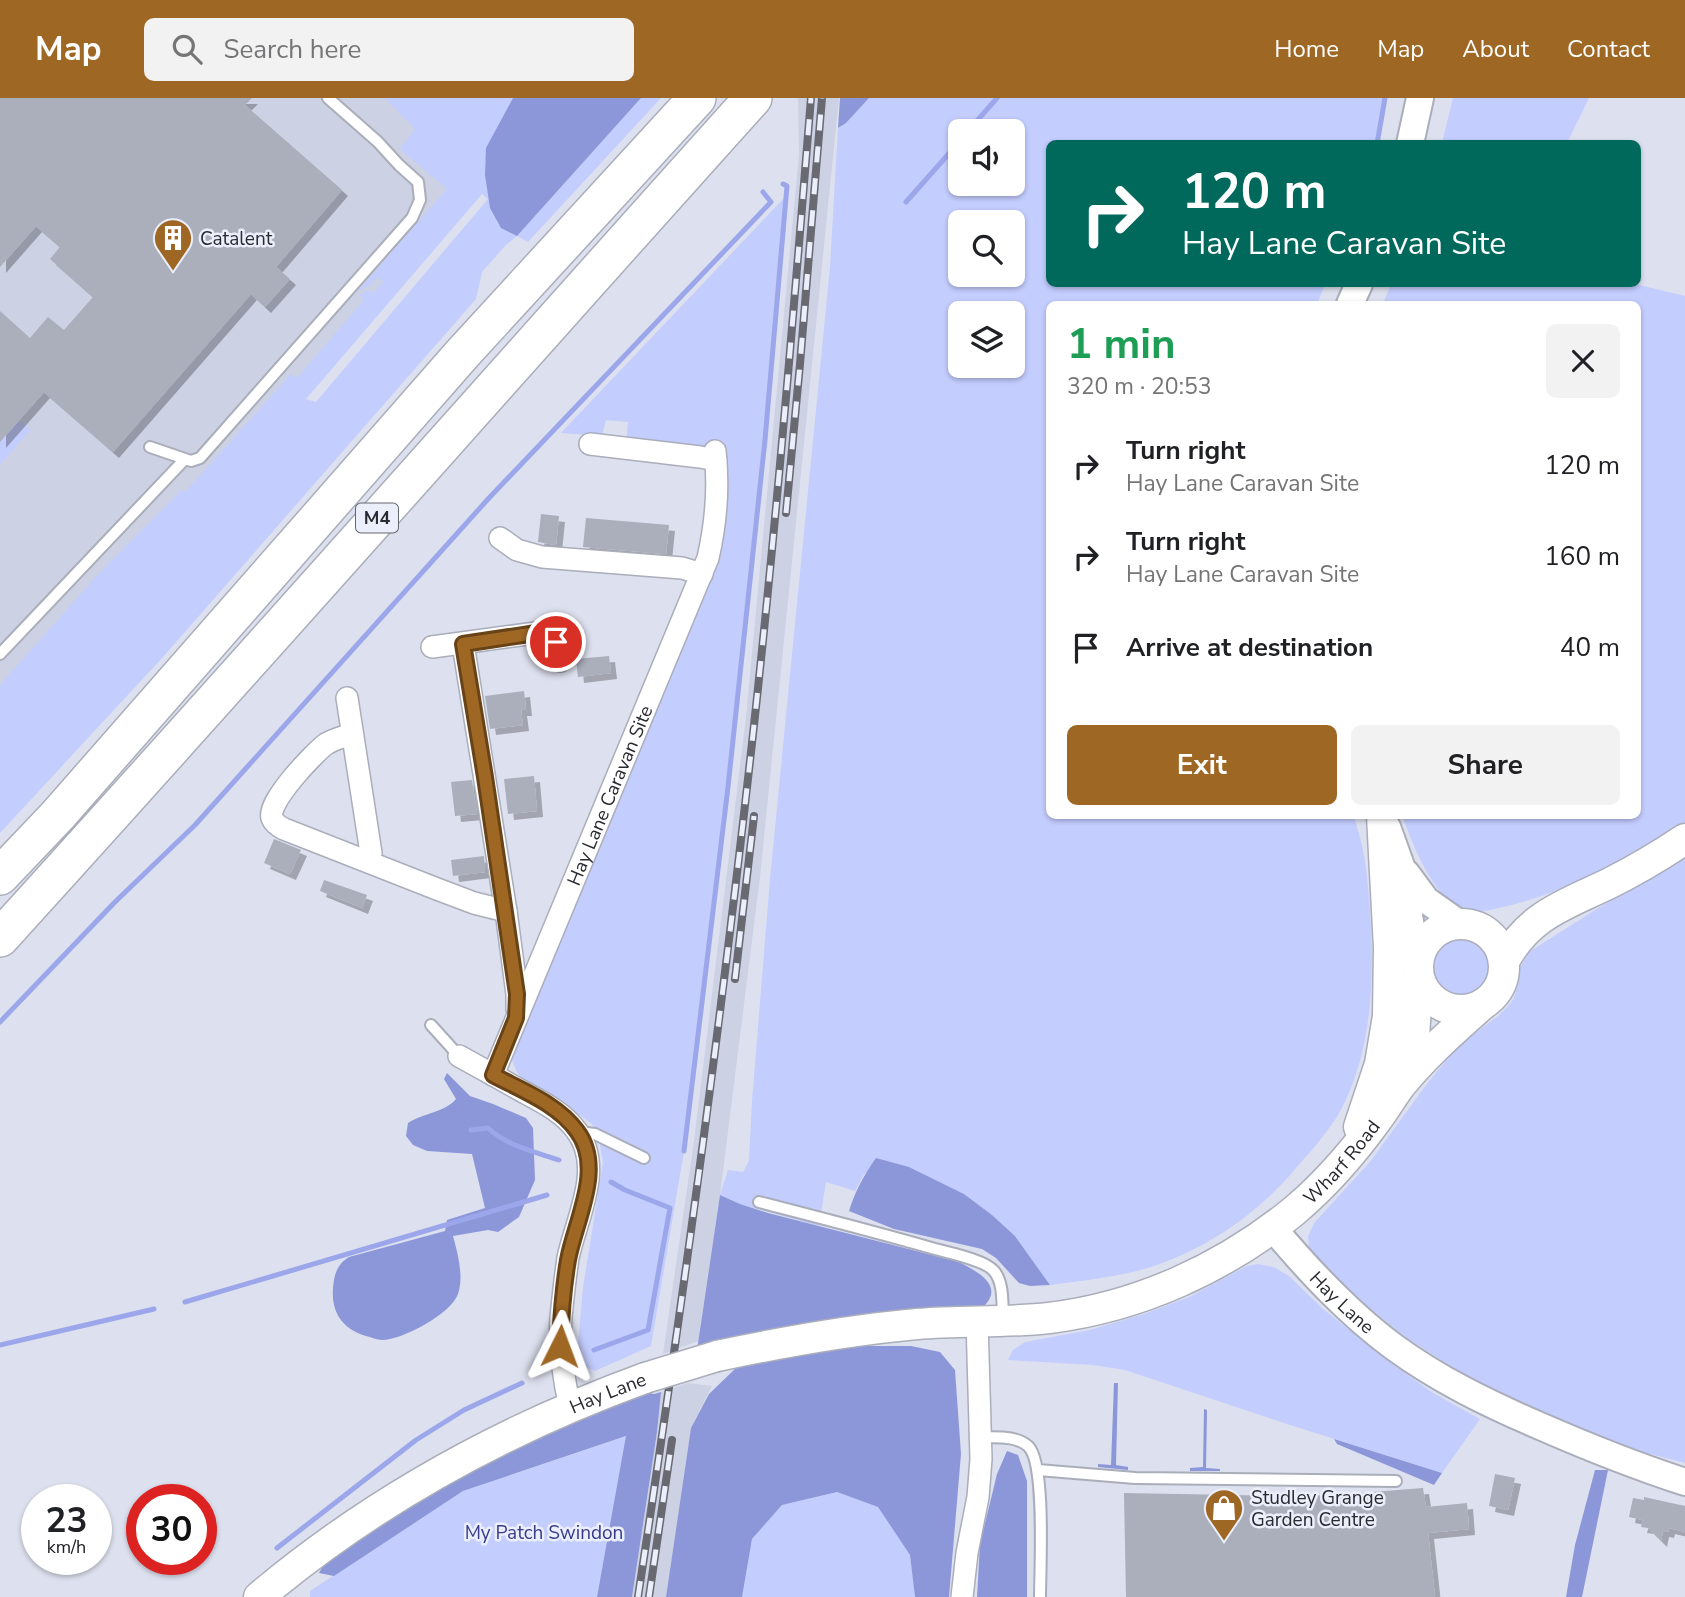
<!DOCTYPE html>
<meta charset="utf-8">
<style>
:root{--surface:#fff;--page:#f2f2f2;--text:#202124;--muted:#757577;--accent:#9f6724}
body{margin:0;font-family:"Nunito Sans",sans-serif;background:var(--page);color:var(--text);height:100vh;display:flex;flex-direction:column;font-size:26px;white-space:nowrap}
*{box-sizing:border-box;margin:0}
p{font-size:23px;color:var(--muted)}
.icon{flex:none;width:38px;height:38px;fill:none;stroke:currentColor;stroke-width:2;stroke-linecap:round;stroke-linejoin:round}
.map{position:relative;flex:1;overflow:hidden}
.side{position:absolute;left:1046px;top:203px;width:595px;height:518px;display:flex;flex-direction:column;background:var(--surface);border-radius:10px;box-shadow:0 2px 5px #0004}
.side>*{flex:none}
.top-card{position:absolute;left:1046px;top:42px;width:595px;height:147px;border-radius:10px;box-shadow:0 2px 5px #0004;background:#00695c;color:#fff;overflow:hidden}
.buttons{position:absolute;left:948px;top:21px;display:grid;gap:14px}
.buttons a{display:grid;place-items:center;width:77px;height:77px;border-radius:10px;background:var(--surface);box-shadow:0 2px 5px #0004;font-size:35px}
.speed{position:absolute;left:21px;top:1386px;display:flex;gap:14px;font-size:35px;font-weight:700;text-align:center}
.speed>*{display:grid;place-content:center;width:91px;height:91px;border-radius:50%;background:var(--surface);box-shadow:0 2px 5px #0004;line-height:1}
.speed small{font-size:18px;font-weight:400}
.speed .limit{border:10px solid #d22;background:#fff;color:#111}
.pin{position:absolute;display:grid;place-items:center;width:60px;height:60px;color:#fff;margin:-30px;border:4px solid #fff;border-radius:50%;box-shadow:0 2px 7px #0007}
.me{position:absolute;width:77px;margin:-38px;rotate:3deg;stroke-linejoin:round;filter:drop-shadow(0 0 5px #0008)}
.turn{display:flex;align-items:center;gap:24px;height:147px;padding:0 21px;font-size:32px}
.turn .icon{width:91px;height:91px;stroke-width:2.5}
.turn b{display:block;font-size:49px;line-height:60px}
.round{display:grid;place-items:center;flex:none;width:74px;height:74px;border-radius:10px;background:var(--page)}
.head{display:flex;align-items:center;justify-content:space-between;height:119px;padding:0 21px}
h1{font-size:42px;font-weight:700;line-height:52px;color:#1e9e55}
.cta{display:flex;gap:14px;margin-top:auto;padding:14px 21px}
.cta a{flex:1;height:80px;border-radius:10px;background:var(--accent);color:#fff;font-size:28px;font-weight:700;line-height:80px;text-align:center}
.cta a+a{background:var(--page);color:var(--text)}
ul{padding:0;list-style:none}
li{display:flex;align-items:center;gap:21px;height:91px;padding:0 21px}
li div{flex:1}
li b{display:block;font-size:26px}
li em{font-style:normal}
header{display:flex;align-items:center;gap:42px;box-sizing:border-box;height:98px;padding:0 35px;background:var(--accent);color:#fff}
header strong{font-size:33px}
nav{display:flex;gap:38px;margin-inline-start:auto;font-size:24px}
.search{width:490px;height:63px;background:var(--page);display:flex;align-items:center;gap:18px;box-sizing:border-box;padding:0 24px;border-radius:10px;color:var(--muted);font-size:26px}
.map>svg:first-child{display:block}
.built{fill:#ccd1e4}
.green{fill:#c3cdfe;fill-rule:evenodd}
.forest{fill:#8c97da}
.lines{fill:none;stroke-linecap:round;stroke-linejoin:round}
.stream{stroke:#9ba7ea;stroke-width:5}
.building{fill:#abaebb;filter:url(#shadow)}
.service-casing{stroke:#aaadba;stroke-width:14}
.minor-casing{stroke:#aaadba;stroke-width:24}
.tertiary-casing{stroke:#aaadba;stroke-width:30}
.secondary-casing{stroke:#aaadba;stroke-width:33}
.motorway-casing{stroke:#aaadba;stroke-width:40}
.service{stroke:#fff;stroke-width:10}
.minor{stroke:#fff;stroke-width:21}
.tertiary{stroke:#fff;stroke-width:26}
.secondary{stroke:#fff;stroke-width:30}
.motorway{stroke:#fff;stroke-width:37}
.rail-casing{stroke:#686971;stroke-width:8}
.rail{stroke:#ebeefb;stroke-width:5;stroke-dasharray:16;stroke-linecap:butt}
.secondary-bridge-casing{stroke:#aaadba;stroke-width:33;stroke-linecap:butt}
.secondary-bridge{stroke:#fff;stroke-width:30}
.route-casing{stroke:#674317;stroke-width:18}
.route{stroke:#9f6724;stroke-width:12}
.labels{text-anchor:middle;stroke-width:5;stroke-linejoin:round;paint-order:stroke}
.shield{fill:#ebeefb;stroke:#64666d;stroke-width:2}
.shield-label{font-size:18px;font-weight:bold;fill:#2a2b30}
.poi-label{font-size:19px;fill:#2a2b30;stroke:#ebeefb;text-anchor:start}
.street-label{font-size:19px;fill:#2a2b30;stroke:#ebeefb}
.park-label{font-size:19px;fill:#373c8a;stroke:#ebeefb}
</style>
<header>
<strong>Map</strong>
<div class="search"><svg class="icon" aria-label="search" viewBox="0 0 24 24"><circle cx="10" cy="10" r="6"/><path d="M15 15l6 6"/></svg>Search here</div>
<nav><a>Home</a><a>Map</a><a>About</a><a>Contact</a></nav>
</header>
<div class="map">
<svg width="1685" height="1499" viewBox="0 0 1685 1499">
<defs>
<filter id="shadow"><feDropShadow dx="6" dy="6" stdDeviation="0" flood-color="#0004"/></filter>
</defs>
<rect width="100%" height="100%" fill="#dde0ee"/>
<!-- built -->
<path class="built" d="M0,0h416l61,101 -477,554z
M798,0h41l-79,779 -40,318 -22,146 -35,13 31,-213 52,-424 53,-562z
M688,1285l24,3 -21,42 -25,169h-34l25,-165 4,-40z"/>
<!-- green -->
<path class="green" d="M385,0h128l-26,50 30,88 124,-138h20l-133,144 -11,-6 -12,10 -23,26 -6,27 -313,358 -163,176v-148l101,-114 77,-77 -1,-2 10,-2 104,-116 6,4 67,-78 -5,-5 9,-5 6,3 9,-11 -6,-5 -8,9 -12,6 90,-103 -47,-40 15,-20zM482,96l6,5 -172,203 -10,-3z
M869,0h518l-5,21 -7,24 -325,1v140h275l-8,20h-267v512h304c4,15 9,30 11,46 2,12 3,25 4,37 6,69 5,146 -27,209 -13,24 -34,46 -52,67 -35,40 -84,74 -136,91 -34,11 -68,14 -104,19l-35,-49 -23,-21 -28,-21 -55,-27 -45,7 -9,17 -29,-9 -7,44 -79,-22 -20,-9 8,-25 15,2 6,-11 3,-60 18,-222 60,-612 8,-139 8,-5zM961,33h52v53h-52zM961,124h52v53h-52zM961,215h52v53h-52z
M1453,0h136l-22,45h-125z
M786,98l-21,244 -37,347 -44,364 -33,195 -56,25 -11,-5 -6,-23 5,-55 20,-126 -4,-21 -7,-17 -26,-19 -40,-20 -9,-13 -6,-14 213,-542 -21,-63 -77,-10 2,-21 -22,-2 -4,16 -41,-3z
M1391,186h244l50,12v526c-54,38 -118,70 -182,85 -10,2 -22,6 -32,4 -4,-1 -11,-4 -15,-6 -25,-13 -44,-63 -54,-89h236v-512h-255z
M19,322l11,10 -30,35v-23z
M1685,755v610l-42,-11 -54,-20 -95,-41 -27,-14 -60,-39 -43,-34 -50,-47 -5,-10 -1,-11 6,-13 56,-61 53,-73 25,-31 19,-19 31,-23 11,-11 5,-7 4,-13 2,-18 9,-15z
M1431 869a29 29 0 1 1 58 0a29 29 0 1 1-58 0Z
M1258,1166l16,3 15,9 34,33 72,57 38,27 47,26 -38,54 -155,-49 -162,-54 -32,-5 -85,-5 5,-10 12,-8 65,-12 54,-16 45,-17 58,-31z
M627,1338l-30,161h-287v-6l153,-100z
M837,1394l41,15 32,48 5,42h-173l10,-58 30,-34z"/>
<!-- forest -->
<path class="forest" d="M513,0h128l-124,138 -16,-8 -11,-20 -5,-33 1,-27z
M840,0h29l-23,25 -8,5z
M447,975l23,23 23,8 33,14 7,10 2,52 -16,37 -21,15 -10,-2 -35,6c5,19 11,40 5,58 -7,20 -56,46 -76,46 -5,0 -11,-3 -16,-4 -23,-7 -35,-23 -33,-48 1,-13 4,-24 16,-31l96,-26 2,-11 38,-12 -13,-54 -45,-3 -14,-6 -7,-9 2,-13c15,-10 36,-10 48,-24l-12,-20z
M876,1060l33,9 55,27 28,21 23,21 35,49 -20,1 -11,-3 -23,-25 -14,-9 -88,-20 -45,-18c6,-20 15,-36 27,-53z
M720,1097l20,9 28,9 191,49c17,9 46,23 25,44l-72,5 -215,39z
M859,1248h52l29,6 15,18 6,84 -12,143h-34l-5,-42 -32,-48 -41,-15 -55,13 -30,34 -10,58h-76l25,-169 18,-34 29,-28z
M1114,1285h4l-2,82 12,2v3l-30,-3v-3l13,1z
M646,1294l8,2 7,-2 -4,40 -25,165h-35l29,-161 -163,55 -129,85 -15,-3 9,-16 101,-65 157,-78z
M1204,1311l3,1 -1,58 14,1v2h-30v-3l13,-1z
M1334,1341l108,34 -8,12 -97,-41z
M1007,1353l11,4 9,26v116h-50l3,-53 17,-70z
M1595,1372h13l-26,127h-16l9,-52z"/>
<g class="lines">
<!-- stream -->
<path class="stream" d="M968,33l29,-33
M1377,46l8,-46
M906,104l55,-62
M0,924l115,-120 80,-77 294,-327 282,-296 -8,-10
M471,1032l17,-2c19,18 47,24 71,32
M684,1053l44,-364 37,-347 22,-254 -4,-2
M185,1204l362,-107
M0,1247l154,-36
M594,1252l54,-20 22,-122 -45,-18 -14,-8
M277,1450l139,-108 48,-30 58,-27"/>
</g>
<!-- building -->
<path class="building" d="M0,0h252l-7,7 97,85 -66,77 14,12 -25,28 -14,-13 -138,158 -69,-60 -44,50v-131l30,27 18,-21 16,13 29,-33 -43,-38 10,-12 -24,-21 -36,41z
M541,416l18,2 -3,29 -18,-3z
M586,420l83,7 -3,29 -83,-7z
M609,558l2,17 -33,4 -2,-18z
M524,593l2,19h-5l2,15 -33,4 -5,-33z
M534,678l3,35 -29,3 -4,-35z
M472,682l5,34 -22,2 -4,-34z
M274,741l27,11 -11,24 -26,-11z
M484,758l1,16 -32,4 -2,-16z
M324,782l43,15 -5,13 -42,-17z
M1495,1376l20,4 -7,32 -19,-4z
M1423,1390l3,19 41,-4 2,26 -41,4 7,64h-309l-2,-104 157,3 53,-1z
M1644,1399l41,9v26l-16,-4 -1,4 -5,-1 -2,10 -13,-13 -7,-1 2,-7 -14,-3 4,-19 11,2z"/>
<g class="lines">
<!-- service casing -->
<g class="service-casing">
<path id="service" d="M150,349l41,14 9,-3 212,-240 8,-18 -2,-18 -19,-17 -21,-23 -50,-44
M0,556l185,-195
M431,927l28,31
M579,1034l16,2 49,24
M759,1104c58,15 117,30 176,47 15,4 50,11 59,22 10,12 8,32 9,47
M981,1339c15,1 34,-2 47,9 18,16 12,124 12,151
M1038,1372l97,8 261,3"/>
</g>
<!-- minor casing -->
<g class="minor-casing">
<g id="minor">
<path d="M590,346l110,13 16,3"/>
<path d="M500,440l17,12 25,7 140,11 20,6"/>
<path d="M463,546l43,267 11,83v15"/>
<path d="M432,549l111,-15 11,5 6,24"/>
<path d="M347,600l24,155 -2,9"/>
<path d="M352,636c-9,3 -18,5 -26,10 -12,9 -60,59 -54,74 2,5 8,9 12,11l153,60 37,14 32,8"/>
<path d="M459,958c20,11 40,22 61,34 20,11 42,21 56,40 29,37 0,89 -8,128 -3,20 -5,40 -7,59 -2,31 2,60 9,90"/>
<path id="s1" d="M493,977l215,-517c8,-35 11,-71 7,-107"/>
<path d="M962,1499l5,-44 11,-56 3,-38 -4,-138"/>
</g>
</g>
<!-- tertiary casing -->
<g class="tertiary-casing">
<g id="tertiary">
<path d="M1410,46l10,-46"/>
<path d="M1350,206l9,-20"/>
<path d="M1387,729l14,39 16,98"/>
<path d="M1406,775l20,27 34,24"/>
<path id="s2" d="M1272,1129c37,44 76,86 122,120 45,33 95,57 146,79 48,21 96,40 145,56"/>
</g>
</g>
<!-- secondary casing -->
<g class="secondary-casing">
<g id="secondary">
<circle cx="1461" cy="869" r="43"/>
<path d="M1504,863c26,-47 61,-56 106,-78 26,-13 51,-28 75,-44"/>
<path d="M1402,979l12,-40 4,-62"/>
<path d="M1359,1029l21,-63 8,-48 1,-68 -7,-132"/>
<path id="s3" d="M717,1258c66,-14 133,-26 200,-32 44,-4 88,-1 132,-6 90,-11 175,-50 245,-107 32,-27 58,-57 82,-90 9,-12 16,-24 24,-35 25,-31 54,-56 83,-82"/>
<path id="s4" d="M259,1499c114,-96 246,-168 386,-219"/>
</g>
</g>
<!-- motorway casing -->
<g class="motorway-casing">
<path id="motorway" d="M0,778l58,-61 405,-462 234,-255
M0,840c253,-278 501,-560 753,-840"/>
</g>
<!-- service -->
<use href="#service" class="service"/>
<!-- minor -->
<use href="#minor" class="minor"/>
<!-- tertiary -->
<use href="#tertiary" class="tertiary"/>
<!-- secondary -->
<use href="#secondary" class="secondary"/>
<!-- motorway -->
<use href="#motorway" class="motorway"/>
<!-- rail casing -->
<g class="rail-casing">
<path id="rail" d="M786,415l14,-149 22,-266
M735,881l19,-163
M638,1499c44,-290 84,-580 116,-872 23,-209 40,-418 57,-627
M649,1499l23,-157"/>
</g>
<!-- rail -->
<use href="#rail" class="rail"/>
<!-- secondary-bridge casing -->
<g class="secondary-bridge-casing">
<path id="secondary-bridge" d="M645,1280l72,-22"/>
</g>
<!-- secondary-bridge -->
<use href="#secondary-bridge" class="secondary-bridge"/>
</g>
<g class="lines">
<!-- route casing -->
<g class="route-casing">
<path id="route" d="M556,544l-2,-6 -11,-4 -80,12 22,133 32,217 -1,24 -23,57c28,15 65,29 84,56 28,37 -2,90 -9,129 -5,29 -7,58 -8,86"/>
</g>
<!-- route -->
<use href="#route" class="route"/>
</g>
<!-- icons -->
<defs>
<g id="building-pin" transform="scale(2.0125)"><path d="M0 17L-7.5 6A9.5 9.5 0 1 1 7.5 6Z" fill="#9f6724" stroke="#ebeefb"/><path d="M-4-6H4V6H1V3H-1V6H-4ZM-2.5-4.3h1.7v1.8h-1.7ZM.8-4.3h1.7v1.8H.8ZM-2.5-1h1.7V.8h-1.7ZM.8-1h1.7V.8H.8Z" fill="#fff"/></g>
<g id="shop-pin" transform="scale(2.0125)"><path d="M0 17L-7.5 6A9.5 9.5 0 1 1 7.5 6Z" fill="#9f6724" stroke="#ebeefb"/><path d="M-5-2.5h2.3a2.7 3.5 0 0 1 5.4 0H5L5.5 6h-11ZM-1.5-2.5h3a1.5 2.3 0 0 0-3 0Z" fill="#fff"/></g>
</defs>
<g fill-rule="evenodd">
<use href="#building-pin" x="173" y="140"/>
<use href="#shop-pin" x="1224" y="1410"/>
</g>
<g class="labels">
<!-- shield labels -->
<rect class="shield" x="356" y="405.5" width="42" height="29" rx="5"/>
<g class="shield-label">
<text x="377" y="426">M4</text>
</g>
<!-- poi labels -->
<g class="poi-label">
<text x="200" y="147">Catalent</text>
<text x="1251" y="1406">Studley Grange<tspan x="1251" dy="22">Garden Centre</tspan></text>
</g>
<!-- street labels -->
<g class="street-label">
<text dy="7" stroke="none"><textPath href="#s1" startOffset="303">Hay Lane Caravan Site</textPath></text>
<text dy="7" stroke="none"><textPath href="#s3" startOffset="674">Wharf Road</textPath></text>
<text dy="7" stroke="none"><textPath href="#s2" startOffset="103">Hay Lane</textPath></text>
<text dy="7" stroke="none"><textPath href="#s4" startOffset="406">Hay Lane</textPath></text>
</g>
<!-- park labels -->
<g class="park-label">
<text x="544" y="1441">My Patch Swindon</text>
</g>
</g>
</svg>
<div class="buttons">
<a><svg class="icon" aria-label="sound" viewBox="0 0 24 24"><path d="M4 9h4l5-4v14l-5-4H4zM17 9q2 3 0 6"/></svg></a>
<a><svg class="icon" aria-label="search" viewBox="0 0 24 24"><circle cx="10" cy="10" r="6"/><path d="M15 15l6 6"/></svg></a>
<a><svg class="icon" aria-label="layers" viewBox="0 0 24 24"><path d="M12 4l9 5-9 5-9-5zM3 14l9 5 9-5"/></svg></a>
</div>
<div class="speed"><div>23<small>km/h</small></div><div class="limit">30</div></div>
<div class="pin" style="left:556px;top:544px;background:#d93025"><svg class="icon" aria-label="arrive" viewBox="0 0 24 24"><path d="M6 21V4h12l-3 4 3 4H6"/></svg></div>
<svg class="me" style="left:560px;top:1248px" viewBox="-20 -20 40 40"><path d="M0-17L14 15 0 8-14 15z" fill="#9f6724" stroke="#fff" stroke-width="4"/></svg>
<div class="top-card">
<div class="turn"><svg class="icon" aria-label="right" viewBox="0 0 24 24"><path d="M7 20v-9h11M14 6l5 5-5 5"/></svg><div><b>120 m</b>Hay Lane Caravan Site</div></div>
</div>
<section class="side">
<div class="head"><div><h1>1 min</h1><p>320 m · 20:53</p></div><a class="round"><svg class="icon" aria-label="close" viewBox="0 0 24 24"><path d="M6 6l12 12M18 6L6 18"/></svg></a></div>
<ul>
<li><svg class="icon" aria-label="right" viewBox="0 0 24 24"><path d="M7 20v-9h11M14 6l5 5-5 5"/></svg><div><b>Turn right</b><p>Hay Lane Caravan Site</p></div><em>120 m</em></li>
<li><svg class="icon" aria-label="right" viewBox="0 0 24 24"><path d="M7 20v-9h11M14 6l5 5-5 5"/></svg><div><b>Turn right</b><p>Hay Lane Caravan Site</p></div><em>160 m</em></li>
<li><svg class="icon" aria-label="arrive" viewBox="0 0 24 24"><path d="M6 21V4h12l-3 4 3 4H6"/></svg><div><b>Arrive at destination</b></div><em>40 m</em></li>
</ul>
<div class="cta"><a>Exit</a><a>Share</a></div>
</section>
</div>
